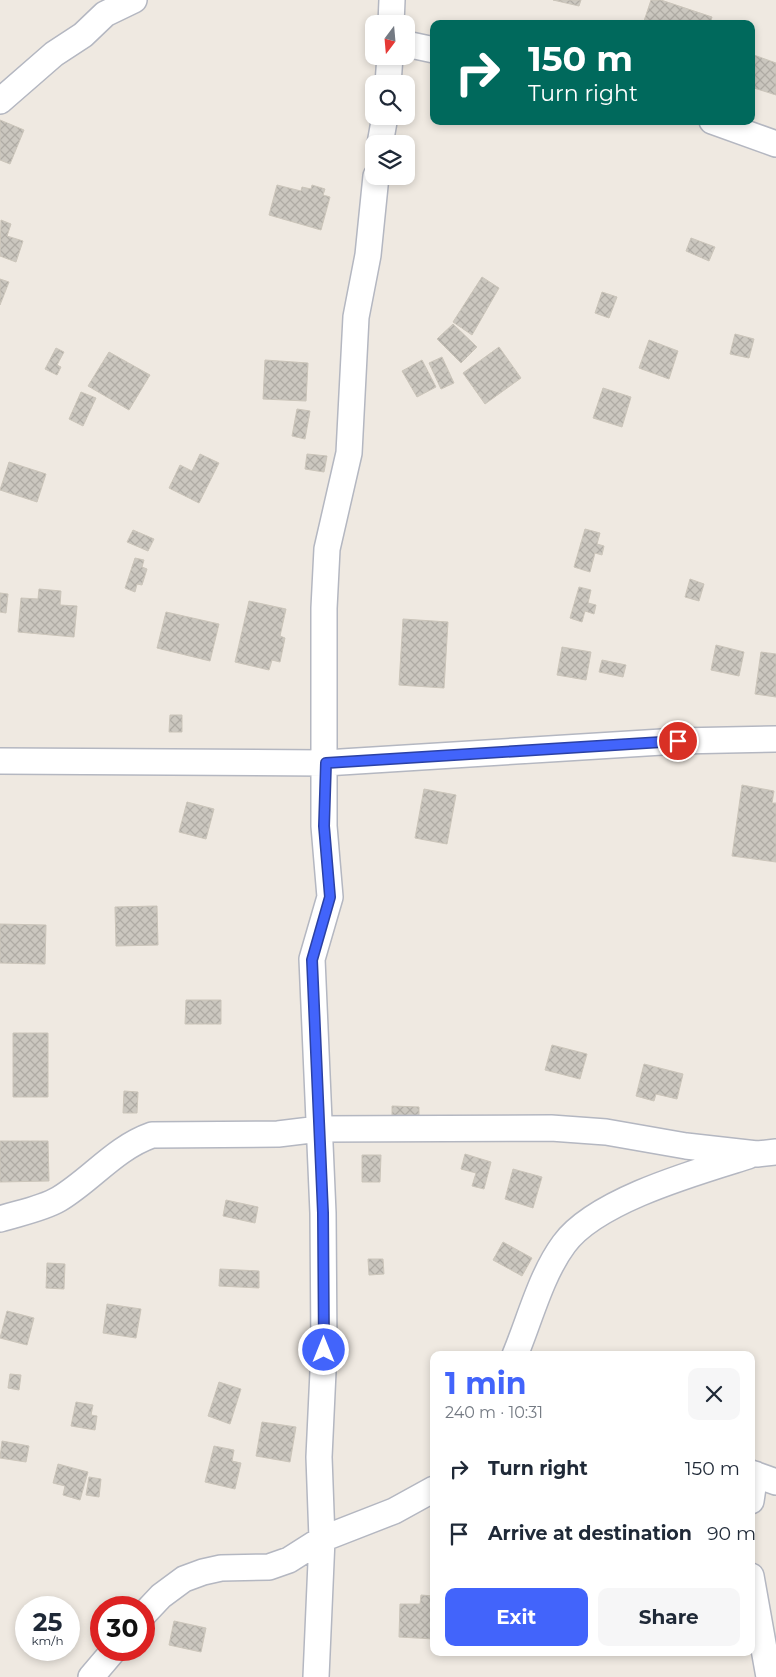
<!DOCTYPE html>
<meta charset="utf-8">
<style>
:root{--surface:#fff;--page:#f6f6f7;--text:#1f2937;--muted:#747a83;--accent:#4264fb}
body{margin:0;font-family:Montserrat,sans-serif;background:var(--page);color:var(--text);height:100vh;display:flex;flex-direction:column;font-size:19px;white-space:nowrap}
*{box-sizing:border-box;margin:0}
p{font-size:16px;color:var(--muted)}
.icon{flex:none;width:28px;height:28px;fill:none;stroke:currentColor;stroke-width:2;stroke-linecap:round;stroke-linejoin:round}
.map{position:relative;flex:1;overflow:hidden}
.sheet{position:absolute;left:430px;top:1351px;width:325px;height:305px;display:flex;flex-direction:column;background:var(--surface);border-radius:10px;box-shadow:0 2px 8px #0003}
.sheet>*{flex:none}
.guide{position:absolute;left:430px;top:20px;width:325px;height:105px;border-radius:10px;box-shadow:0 2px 8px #0003;background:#00695c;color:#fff;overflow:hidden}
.needle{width:32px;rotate:196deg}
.tools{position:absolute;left:365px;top:15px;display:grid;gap:10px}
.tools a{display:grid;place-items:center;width:50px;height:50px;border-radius:10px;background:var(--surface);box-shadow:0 2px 8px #0003;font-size:25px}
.speed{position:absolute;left:15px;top:1596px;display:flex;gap:10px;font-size:25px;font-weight:700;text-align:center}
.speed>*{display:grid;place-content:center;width:65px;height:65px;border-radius:50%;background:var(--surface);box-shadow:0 2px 8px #0003;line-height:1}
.speed small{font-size:12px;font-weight:400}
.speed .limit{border:8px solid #d22;background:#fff;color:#111}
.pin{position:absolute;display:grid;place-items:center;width:42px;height:42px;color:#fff;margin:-21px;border:2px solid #fff;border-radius:50%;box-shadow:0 1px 5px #0007}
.me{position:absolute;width:55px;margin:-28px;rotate:0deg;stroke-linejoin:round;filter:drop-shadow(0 0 4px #0008)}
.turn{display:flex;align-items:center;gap:18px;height:105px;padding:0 15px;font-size:22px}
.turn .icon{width:65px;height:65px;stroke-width:2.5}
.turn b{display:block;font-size:35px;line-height:42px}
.round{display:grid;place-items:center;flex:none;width:52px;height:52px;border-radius:10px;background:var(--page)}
.head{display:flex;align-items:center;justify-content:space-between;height:85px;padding:0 15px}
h1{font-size:30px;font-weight:700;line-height:38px;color:var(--accent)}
.cta{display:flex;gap:10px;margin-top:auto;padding:10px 15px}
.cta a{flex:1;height:58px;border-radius:10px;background:var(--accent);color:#fff;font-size:20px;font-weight:700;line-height:58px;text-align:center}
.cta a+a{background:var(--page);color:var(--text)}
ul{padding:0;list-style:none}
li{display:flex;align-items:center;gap:15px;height:65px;padding:0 15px}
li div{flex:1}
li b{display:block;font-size:19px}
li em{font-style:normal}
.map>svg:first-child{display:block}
.building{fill:url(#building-cross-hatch);stroke:#cbc5ba}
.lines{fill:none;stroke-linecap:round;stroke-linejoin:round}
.street-casing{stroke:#b4b7c1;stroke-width:28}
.street{stroke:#fff;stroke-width:25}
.route-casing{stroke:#2b41a3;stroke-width:12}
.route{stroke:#4264fb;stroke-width:9}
</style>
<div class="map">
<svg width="776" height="1677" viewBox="0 0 776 1677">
<defs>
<pattern id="building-cross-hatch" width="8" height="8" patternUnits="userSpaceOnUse" patternTransform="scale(1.25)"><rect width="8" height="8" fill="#cbc7bf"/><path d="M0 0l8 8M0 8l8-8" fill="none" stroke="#afaba4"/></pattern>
</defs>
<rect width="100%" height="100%" fill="#efe9e1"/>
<!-- building -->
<path class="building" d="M553,0h28l-2,6z
M651,0h10l51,17 -2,7h-67z
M751,54l25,9v32l-25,-8z
M0,120l24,10 -14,34 -10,-4z
M277,185l24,6 1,-4 9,2 1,-4 13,4 -2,6 7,2 -9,33 -52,-15z
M1,220l10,4 -4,12 16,5 -7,21 -16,-6z
M691,238l24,9 -6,14 -23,-10z
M482,277l17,11 -27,47 -19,-13z
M0,279l9,3 -9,23z
M602,292l15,5 -8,21 -14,-5z
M453,324l24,23 -16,16 -24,-24z
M735,334l19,5 -5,19 -19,-4z
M649,340l29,11 -9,28 -30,-11z
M499,347l22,31 -36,26 -22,-31z
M56,348l8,4 -7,13 4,2 -4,8 -12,-6z
M109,352l41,23 -21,35 -41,-24z
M442,357l12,26 -13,6 -12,-26z
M265,360l43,3 -2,38 -43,-2z
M422,360l14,27 -19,10 -15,-26z
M603,388l28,9 -9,30 -29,-9z
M81,392l15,6 -13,28 -14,-7z
M297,409l13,2 -5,28 -13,-3z
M200,454l19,9 -20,40 -30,-15 11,-23 12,6z
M307,454l20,2 -3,16 -19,-3z
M9,462l37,12 -9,28 -37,-12z
M585,529l15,4 -3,11 7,2 -2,9 -7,-2 -5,19 -16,-5z
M133,530l21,9 -6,12 -21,-9z
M135,558l9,2 -2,7 5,2 -5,16 -5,-1 -2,8 -10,-4z
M690,579l14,5 -5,17 -14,-4z
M579,587l12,3 -3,13 8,2 -2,9 -9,-3 -3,11 -12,-4z
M39,589l22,2 -1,14 17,1 -3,31 -56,-5 3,-34 17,1z
M0,593l8,1 -2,19 -6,-1z
M249,601l37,8 -6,27 5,2 -5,24 -8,-2 -3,10 -34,-8z
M166,612l53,12 -9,37 -53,-13z
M403,619l45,3 -4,66 -45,-3z
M716,645l28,7 -5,24 -28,-6z
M562,647l29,5 -5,28 -29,-5z
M761,652l15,2v43l-21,-3z
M602,660l24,5 -3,12 -24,-5z
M170,715h12v17h-13z
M742,785l32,6 -2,12h4v59l-44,-6z
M424,789l32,6 -9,49 -32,-6z
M187,802l27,7 -8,30 -27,-7z
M157,906l1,39 -42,1 -1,-39z
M0,924l46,1 -1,39 -45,-1z
M186,1000h35v24h-36z
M13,1033h35v64h-35z
M552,1045l35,9 -7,25 -35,-9z
M644,1064l39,10 -6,25 -21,-5 -2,7 -18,-5z
M124,1091l14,1 -1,21h-14z
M392,1106l27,1v13l-27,-1z
M0,1141h48l1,40 -49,1z
M465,1154l26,8 -7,27 -12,-3 4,-13 -15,-4z
M362,1155h19l-1,27h-18z
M513,1169l29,8 -9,31 -28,-9z
M226,1200l32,7 -3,16 -32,-7z
M503,1242l29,16 -10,18 -29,-16z
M368,1259h15l1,15 -15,1z
M47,1263l18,1 -1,25 -18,-1z
M220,1269l39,2v17l-40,-2z
M107,1304l34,5 -5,29 -33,-5z
M7,1311l27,7 -7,27 -27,-7z
M10,1374l11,1 -2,15 -11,-2z
M219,1382l22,7 -11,35 -22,-8z
M76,1402l17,3 -2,10 6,1 -2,14 -24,-4z
M262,1422l34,5 -6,35 -34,-6z
M2,1441l27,5 -3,16 -26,-4z
M214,1446l20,4 -2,11 9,2 -6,26 -30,-7z
M58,1464l30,8 -8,28 -17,-5 2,-9 -12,-3z
M89,1477l12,2 -2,18 -13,-2z
M421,1595l13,1v43l-35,-2 1,-33h20z
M174,1621l32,7 -5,24 -32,-7z"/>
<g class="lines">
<!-- street casing -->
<g class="street-casing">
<path id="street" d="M391,24l1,-24
M406,44l28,6
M388,84l2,-28
M0,101l54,-47 29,-19 22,-21 29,-14
M712,121l64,23
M380,144l5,-28
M0,761l325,2 353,-22 98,-2
M0,1219c19,-6 42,-10 59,-20 33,-20 56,-51 93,-64l126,-1 41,-5 232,-1 55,4 80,14 71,8 19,-2
M515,1355c15,-36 26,-80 49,-111 32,-44 133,-72 184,-88
M751,1473l25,9
M751,1501l4,-27
M751,1576l18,101
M144,1614l17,-18 23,-17 19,-7 18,-4 48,-1 20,-7 33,-21 72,-28 40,-22
M91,1677l23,-27
M316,1677l6,-138 -3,-82 5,-107 -1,-137 -11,-254 18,-62 -6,-71v-218l3,-59 22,-96 7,-136 12,-62 8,-79"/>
</g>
<!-- street -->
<use href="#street" class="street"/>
</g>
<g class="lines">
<!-- route casing -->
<g class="route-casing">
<path id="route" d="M324,1350l-1,-137 -11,-253 18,-63 -6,-71 2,-63 352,-22"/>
</g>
<!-- route -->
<use href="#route" class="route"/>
</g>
</svg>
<div class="tools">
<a><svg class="needle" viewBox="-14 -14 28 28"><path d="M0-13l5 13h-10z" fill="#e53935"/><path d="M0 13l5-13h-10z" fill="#747a83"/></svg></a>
<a><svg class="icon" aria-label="search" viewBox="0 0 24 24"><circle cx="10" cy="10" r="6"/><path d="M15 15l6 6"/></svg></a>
<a><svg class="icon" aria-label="layers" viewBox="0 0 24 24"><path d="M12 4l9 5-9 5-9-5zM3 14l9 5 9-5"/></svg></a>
</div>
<div class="speed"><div>25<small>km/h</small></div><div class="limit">30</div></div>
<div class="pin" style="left:678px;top:741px;background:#d93025"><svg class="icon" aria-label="arrive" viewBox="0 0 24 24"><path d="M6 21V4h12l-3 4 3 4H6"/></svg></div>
<svg class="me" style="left:324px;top:1350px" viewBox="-20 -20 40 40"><circle r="17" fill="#4264fb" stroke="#fff" stroke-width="3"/><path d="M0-11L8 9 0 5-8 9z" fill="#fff"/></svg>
<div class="guide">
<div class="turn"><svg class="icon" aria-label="right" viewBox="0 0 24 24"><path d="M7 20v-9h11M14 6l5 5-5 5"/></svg><div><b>150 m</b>Turn right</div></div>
</div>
<section class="sheet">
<div class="head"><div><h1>1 min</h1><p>240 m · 10:31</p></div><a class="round"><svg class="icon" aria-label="close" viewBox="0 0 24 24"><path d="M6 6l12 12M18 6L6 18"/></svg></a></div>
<ul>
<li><svg class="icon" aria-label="right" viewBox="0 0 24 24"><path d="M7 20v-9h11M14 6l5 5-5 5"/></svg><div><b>Turn right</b></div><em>150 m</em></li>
<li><svg class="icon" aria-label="arrive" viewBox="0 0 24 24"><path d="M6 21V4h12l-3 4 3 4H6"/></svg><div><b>Arrive at destination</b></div><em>90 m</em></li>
</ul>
<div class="cta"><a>Exit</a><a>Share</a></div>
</section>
</div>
